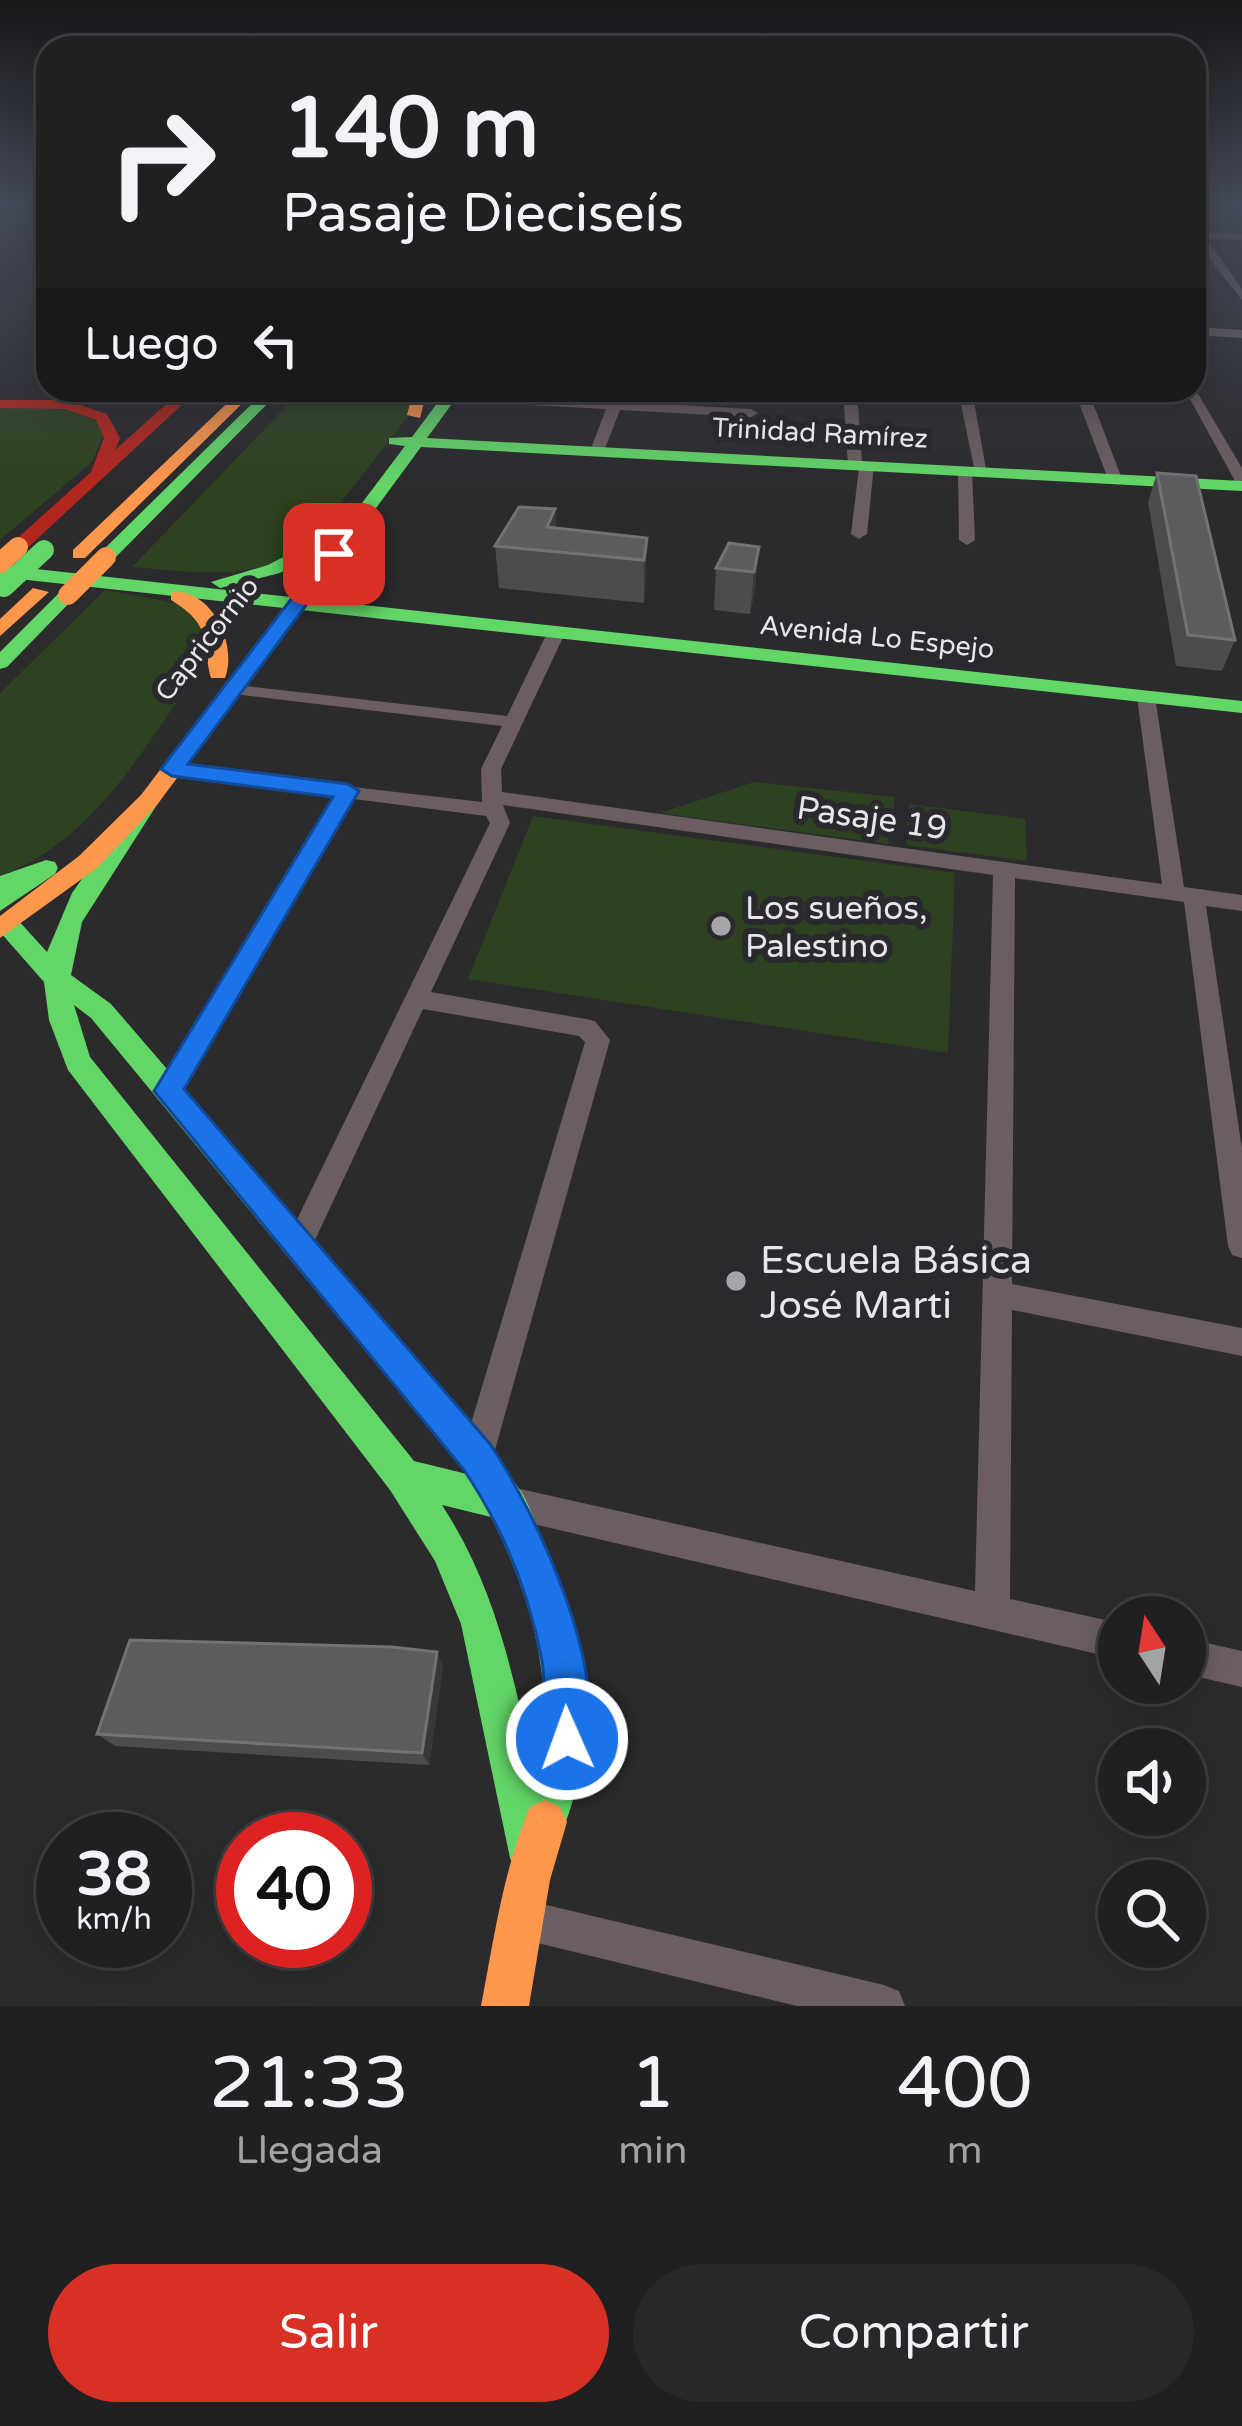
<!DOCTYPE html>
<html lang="es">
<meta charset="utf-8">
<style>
:root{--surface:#202022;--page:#28282a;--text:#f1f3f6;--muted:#a2a3a5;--line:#3d3e40;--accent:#d93025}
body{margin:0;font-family:"Varela Round",sans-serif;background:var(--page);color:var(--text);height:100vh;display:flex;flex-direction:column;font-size:45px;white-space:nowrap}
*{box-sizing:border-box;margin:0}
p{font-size:39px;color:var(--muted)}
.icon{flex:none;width:66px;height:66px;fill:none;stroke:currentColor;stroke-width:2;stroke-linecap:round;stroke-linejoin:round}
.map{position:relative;height:2006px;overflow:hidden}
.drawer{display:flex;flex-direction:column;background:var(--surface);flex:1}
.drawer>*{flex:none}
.hud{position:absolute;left:36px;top:36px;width:1170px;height:366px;border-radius:36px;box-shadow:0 6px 30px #0003,0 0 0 3px var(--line);background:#202022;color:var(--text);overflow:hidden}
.needle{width:78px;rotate:348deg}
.controls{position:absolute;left:1098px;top:1596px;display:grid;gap:24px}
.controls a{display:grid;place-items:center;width:108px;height:108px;border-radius:50%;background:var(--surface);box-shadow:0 6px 30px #0003,0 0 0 3px var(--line);font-size:60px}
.speed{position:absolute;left:36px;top:1812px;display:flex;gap:24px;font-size:60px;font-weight:700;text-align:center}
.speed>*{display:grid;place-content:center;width:156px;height:156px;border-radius:50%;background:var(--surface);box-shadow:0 6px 30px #0003,0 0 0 3px var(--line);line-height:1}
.speed small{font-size:30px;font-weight:400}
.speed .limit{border:18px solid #d22;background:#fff;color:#111}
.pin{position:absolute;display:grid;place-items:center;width:102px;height:102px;color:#fff;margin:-51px;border-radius:24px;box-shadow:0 6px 18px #0006}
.me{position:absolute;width:132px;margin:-66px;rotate:358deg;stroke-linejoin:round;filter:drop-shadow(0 0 9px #0008)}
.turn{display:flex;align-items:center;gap:42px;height:252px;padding:0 48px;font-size:54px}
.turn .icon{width:156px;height:156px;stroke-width:2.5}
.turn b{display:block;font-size:84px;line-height:102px}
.then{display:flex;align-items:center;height:114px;padding:0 48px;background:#0003;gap:24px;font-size:45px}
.eta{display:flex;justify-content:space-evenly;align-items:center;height:204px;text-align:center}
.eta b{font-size:72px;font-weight:600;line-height:84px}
.cta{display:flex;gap:24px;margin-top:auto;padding:24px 48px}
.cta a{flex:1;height:138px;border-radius:72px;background:var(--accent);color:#fff;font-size:48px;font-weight:600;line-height:138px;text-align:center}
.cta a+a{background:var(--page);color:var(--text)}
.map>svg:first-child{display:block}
.green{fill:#2d4220}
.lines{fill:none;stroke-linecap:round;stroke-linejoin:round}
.street{fill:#6c5d61;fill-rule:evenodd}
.fast{fill:#63d668;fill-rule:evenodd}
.slow{fill:#ff974d;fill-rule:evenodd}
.jam{fill:#b3261e;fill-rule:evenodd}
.fast-bridge{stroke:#63d668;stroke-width:20}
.slow-bridge{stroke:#ff974d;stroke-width:20}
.wall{fill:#4c4b4d}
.shaded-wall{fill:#383739}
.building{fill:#5c5b5e;stroke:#727173;stroke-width:3}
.route{fill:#1a73e8;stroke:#114b97;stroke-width:3}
.poi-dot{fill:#a5a4a7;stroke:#2a292e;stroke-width:4.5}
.labels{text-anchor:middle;stroke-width:12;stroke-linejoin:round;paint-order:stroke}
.far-street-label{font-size:27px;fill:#e7e6e9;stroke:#2a292e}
.street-label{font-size:33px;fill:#e7e6e9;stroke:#2a292e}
.poi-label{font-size:33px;fill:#e7e6e9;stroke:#2a292e;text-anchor:start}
.near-poi-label{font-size:39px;fill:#e7e6e9;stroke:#2a292e;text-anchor:start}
</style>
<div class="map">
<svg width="1242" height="2006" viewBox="0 0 1242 2006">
<rect width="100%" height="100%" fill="#2b2a2d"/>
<!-- green -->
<path class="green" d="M302,390h104l7,20 -106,136c-54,37 -112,26 -175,21z
M0,407l71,3 26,12 6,14 -11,26 -92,78z
M105,590l71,13 24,14 10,27 -13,29c-56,78 -103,168 -197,203v-183z
M754,782l141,15 -7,47 -228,-31z
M909,804l116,15 2,42 -121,-16z
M533,816l422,57 -7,180 -480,-74z"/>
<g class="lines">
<!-- street -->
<path class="street" d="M1194,231l48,3v6l-35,-1 35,50v11l-48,-61z
M1194,327l48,3v8l-48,-3z
M1194,387l48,81v17l-7,-4 -50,-91h9z
M843,390h14l5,72 12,3 -7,69 -8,5 -8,-5 8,-66 -11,-3z
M958,390h14l15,85 -12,-3z
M1074,390h14l34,89 -2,3 -12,-3z
M626,391l7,4 -6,7 124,7 7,4 -7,4 -131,-7 -16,41 -7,4 -7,-4 16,-42 -77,-4 -7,-4 7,-4 84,5z
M965,467l7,4 3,69 -8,5 -8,-5 -1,-69z
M557,626l9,5 -65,138 1,23 660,92 -25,-187 9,-6 9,6 29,190 58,8v16l-36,-5 36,243v109l-10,-3 -4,-9 -44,-344 -169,-24 -3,406 230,44v28l-230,-46 -2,289 109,24v36l-612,-141 -12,-4 -4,-12 4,-12 12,-4 468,105 18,-716 -490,-70 7,18 -79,169 155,27 9,2 15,19 -117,417 -5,11 -11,5 -11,-5 -5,-11 124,-415 -6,-6 -156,-27 -115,246 -10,3 -10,-3 -4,-9 206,-423 -4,-7 -132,-17 -177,299h-18l-4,-7 4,-7 176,-288 -163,-21 -7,-2v-8l317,37 -1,-33 21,-43 -268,-32 -9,-6 3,-4 279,32 41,-85z
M1185,1638l57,13v36l-57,-13z
M521,1899l363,86 15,6 6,15h-108l-276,-67 -14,-6 -6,-14 6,-14z"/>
<!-- fast -->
<path class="fast" d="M266,390h15l-169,171h-12v-8z
M447,390h15l-35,48 815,43v10l-821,-44 -112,152 933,102v12l-941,-103 -8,4 -9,-6 -284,-31v-12l291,32 114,-151 -16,-2v-6l23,-1z
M310,543l15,4 -45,26 -60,15 -9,-6 57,-17z
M61,591l16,4 -70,72 -7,2v-17z
M149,793l11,7 -78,122 -11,53 40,29 379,440c9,16 20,32 30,46 8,10 20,45 26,59 40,94 55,191 14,288l-10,5 4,16 -6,16 -16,6 -16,-6 -6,-16 -49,-234 -26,-63 -45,-71 -322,-420 -19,-50 -5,-38 -44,-50v-14l17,1 30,33 25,-59 69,-98zM74,1005l17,13 376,456 -53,-13 -324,-404zM442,1505l49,12c41,82 67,170 45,262 -22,-98 -38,-188 -94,-274z
M46,860l9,2 3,6 -3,6 -55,37v-35z"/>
<!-- slow -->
<path class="slow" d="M241,390h15l-171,168h-12v-8z
M405,390h14l6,9 -5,19 -13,-3 4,-16z
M33,588l16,4 -49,44v-17z
M171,592c41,-4 67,53 54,86h-14c-10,-39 2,-52 -40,-78z
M286,604l17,4 -146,197 -60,63 -97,70v-22l79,-60 62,-61z
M545,1800l15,7 7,15 -17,58 -21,126h-48c13,-67 22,-136 49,-199z"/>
<!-- jam -->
<path class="jam" d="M182,390h16l-174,161h-12v-8l79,-71 13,-34 -8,-18 -31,-11 -65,-1v-8h66l41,14 13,24 -5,12z"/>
<!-- fast-bridge -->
<path class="fast-bridge" d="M4,587l40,-37"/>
<!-- slow-bridge -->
<path class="slow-bridge" d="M0,563l18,-16
M68,595l38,-38"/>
</g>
<!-- wall -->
<path class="wall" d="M1157,473l78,167 -13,31 -46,-5 -28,-164z
M555,509l1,19 91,10 -3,65 -145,-15 -4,-42z
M759,547l-4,42 -5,25 -36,-4 2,-42z
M443,1667l-14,98 -314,-19 -18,-12z"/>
<!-- shaded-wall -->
<path class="shaded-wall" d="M555,509l2,42 -10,-24z
M647,538l-1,42 -2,23v-43z
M759,547l-4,42 -5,25 4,-42z
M437,1652l6,15 -14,98 -7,-12z"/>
<!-- building -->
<path class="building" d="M1157,473l39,3 39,164 -47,-5z
M519,507l36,2 -8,18 100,11 -3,22 -149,-14z
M729,543l30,4 -5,25 -38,-4z
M130,1640l262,7 45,5 -15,101 -325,-19z"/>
<!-- sky -->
<linearGradient id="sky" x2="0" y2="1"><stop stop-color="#181719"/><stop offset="0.42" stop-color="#444a57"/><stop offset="1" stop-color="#444a57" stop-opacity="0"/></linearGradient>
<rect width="1242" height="485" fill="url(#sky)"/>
<!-- route -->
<path class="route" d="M328,551l16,3 -156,210 160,20 11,7 -175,298 306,355c44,65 124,233 92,310l-15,6 -15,-6c-12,-29 -5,-62 -10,-93 -13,-69 -39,-133 -78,-191l-310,-379 179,-294 -161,-21 -11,-7z"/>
<!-- markers -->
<g class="poi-dot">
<circle cx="721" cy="926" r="12"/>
<circle cx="736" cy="1281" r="12"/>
</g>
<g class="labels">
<!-- far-street labels -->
<g class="far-street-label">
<text transform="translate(820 433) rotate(3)" y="9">Trinidad Ramírez</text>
<text transform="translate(877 637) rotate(6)" y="9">Avenida Lo Espejo</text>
<text transform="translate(207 639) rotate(-52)" y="9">Capricornio</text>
</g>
<!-- street labels -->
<g class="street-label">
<text transform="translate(872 817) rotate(8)" y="12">Pasaje 19</text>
</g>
<!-- poi labels -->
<g class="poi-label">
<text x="745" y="919">Los sueños,<tspan x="745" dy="38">Palestino</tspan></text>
</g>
<!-- near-poi labels -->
<g class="near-poi-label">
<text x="760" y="1273">Escuela Básica<tspan x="760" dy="45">José Marti</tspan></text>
</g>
</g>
</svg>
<div class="controls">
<a><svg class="needle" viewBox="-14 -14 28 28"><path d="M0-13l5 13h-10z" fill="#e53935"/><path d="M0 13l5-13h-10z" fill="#a2a3a5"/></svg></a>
<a><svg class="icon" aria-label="sound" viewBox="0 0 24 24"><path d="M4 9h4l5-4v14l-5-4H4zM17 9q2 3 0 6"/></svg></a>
<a><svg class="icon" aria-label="search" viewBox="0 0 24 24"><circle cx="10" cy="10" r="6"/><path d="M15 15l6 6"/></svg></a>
</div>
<div class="speed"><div>38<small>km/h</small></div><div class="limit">40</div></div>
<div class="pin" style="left:334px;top:554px;background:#d93025"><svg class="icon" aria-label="arrive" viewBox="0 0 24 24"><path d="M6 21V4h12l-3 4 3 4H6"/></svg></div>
<svg class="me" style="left:567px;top:1739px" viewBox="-20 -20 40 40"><circle r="17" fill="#1a73e8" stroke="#fff" stroke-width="3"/><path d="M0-11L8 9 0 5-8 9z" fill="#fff"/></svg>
<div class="hud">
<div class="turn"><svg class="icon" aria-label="right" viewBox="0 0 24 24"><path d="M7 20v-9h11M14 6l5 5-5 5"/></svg><div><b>140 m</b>Pasaje Dieciseís</div></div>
<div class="then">Luego<svg class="icon" aria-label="left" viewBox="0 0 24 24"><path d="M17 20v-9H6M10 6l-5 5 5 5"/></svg></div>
</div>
</div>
<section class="drawer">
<div class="eta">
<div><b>21:33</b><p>Llegada</p></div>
<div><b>1</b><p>min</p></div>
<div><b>400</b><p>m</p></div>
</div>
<div class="cta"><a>Salir</a><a>Compartir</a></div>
</section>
